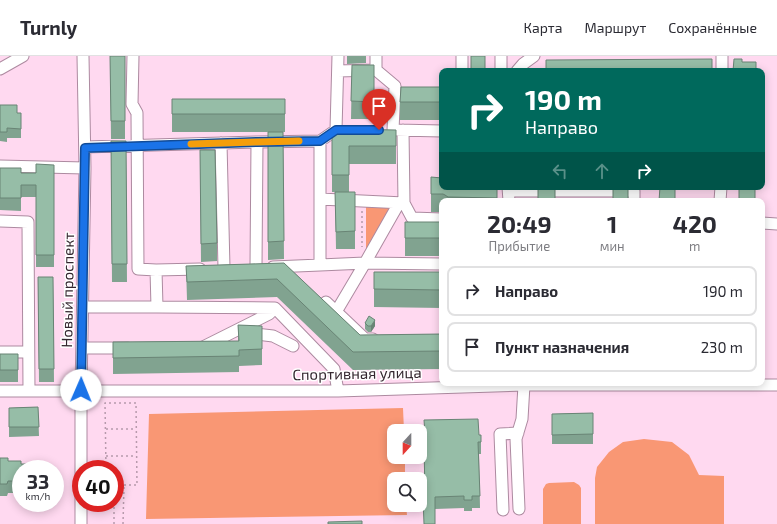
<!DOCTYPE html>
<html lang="ru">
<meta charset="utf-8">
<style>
:root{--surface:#fff;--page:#f7f7f7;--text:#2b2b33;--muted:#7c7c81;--line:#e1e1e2}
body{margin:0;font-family:"Exo 2",sans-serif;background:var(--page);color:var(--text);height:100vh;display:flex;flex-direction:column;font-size:15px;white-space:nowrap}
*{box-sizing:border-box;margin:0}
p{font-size:13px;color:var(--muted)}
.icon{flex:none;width:22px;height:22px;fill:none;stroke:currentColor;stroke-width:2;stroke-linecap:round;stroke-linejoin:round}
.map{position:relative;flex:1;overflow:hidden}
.side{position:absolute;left:439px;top:142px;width:326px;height:188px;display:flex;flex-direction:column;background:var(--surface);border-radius:8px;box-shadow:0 2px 10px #0003}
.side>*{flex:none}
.banner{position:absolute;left:439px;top:12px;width:326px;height:122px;border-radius:8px;box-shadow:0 2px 10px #0003;background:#00695c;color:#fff;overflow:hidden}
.needle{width:26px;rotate:201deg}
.tools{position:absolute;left:387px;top:368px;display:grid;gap:8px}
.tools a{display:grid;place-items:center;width:40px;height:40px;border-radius:8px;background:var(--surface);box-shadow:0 2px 10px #0003;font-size:20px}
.speed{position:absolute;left:12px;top:404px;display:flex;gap:8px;font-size:20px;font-weight:700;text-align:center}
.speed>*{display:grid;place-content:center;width:52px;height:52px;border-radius:50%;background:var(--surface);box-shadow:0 2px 10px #0003;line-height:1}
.speed small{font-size:10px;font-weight:400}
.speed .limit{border:6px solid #d22;background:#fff;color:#111}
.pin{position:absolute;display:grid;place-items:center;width:34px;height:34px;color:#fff;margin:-41px -17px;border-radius:50% 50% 50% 0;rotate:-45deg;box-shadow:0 0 4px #0007}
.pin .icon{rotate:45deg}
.me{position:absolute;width:44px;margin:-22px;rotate:1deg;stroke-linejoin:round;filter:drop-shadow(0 0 3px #0008)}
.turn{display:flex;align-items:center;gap:14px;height:84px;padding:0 20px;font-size:18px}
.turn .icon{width:52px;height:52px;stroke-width:2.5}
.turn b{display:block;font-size:28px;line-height:34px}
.lanes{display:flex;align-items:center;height:38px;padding:0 20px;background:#0003;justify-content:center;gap:20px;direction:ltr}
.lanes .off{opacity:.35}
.eta{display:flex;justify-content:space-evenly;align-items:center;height:68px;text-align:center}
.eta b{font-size:24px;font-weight:700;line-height:28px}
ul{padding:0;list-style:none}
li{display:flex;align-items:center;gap:12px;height:50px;margin:0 8px 6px;padding:0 12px;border:2px solid var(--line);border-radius:8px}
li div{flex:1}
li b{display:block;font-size:15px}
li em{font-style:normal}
header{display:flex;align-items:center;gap:24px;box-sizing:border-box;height:56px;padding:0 20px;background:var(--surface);border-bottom:1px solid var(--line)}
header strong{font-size:19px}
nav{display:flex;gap:22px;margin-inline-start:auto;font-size:14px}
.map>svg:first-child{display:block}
.green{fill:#f99774}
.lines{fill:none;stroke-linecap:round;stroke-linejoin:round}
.minor-casing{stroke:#ad8aa0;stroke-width:13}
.path{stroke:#b79aac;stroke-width:1.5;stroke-dasharray:2 3;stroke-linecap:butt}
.minor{stroke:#fff;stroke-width:11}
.wall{fill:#81a390}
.shaded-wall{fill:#698475}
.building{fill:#96bda7;stroke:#698475}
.route-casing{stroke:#114b97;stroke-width:10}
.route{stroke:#1a73e8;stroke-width:7}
.slow{stroke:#f59e0b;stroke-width:7}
.labels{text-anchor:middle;stroke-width:3;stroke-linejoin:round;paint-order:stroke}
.street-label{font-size:15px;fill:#34262f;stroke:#fff}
</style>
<header>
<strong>Turnly</strong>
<nav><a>Карта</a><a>Маршрут</a><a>Сохранённые</a></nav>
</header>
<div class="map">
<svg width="777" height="468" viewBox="0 0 777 468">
<rect width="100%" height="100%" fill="#ffd9f0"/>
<!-- green -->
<path class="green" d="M392,150l-26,44v-43z
M403,352l1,23h-10v26h11v22h-11v26h12l1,10 -261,4 3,-105z
M644,383l28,3 17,13 10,20 25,1v48h-129v-46l2,-11 12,-15 14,-10z
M574,426l5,3 2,3v36h-38v-35l3,-5 3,-1z"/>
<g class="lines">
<!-- minor casing -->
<g class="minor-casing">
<path id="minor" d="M133,0l-1,48 5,9 1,156 18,1
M376,0v14
M0,13l23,-13
M338,15l38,-1 19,16 -2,44
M462,15v-15
M501,15v-15
M517,15l6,-7 11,-8
M722,15v-15
M397,74l45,1
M221,87l3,125
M85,91l172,-5 63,-1
M0,110l85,2
M508,131l1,14
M509,135h125v10
M320,143l84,4 -1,-73
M720,145l1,-14
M404,147l8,15 30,1
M0,165l28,1 1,169
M762,167l15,1
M320,209l45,-2 34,-60
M256,211l1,-125
M273,211l47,-2v-124l16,-11 2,-74
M326,246l39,37h8
M83,251h74l-1,-37 44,-1
M157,251l118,1 -6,6 -66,33
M275,252l59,61 4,22
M336,256l29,-49 77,1
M248,277l25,3 20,10
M82,292h46
M0,296h28
M0,335h338l186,-6h253
M519,453l-3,-70 6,-20 2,-34
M503,454l-3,-76 18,-1
M81,468v-133l4,-223 -2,-112"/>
</g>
<!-- path -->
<path class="path" d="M362,155v36
M106,373h30
M106,400h30
M106,413l-1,-66h31l1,82h-22
M114,468v-21
M123,468l1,-39"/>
<!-- minor -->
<use href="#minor" class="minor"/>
</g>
<!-- wall -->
<path class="wall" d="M110,0h15v83h-14z
M347,0h19v7l-19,1z
M352,9h22v54h-23z
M442,31v33h-42v-18z
M172,43h113v33h-113z
M0,49l17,8h4v25h-14v4l-7,-1z
M332,73l64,1v34h-47v28h6v57h-19l-1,-57h-3z
M268,76h15l1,127 -16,1z
M111,85h15l1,141h-15z
M200,94l17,93v18l-16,1z
M54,109v102h-18v-70h-15v14l-21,-1v-42l21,5h15z
M431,121l66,10v14h-55v11h-11z
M405,166h37v34h-37z
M284,207l76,72 82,-1v35l-89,1 -76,-73 -90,3 -1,-34z
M374,216h68v36l-68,-1z
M38,221h15l1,105h-15z
M365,267l10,3 -4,6h-3l-3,-3z
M238,269l24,1v39l-23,1v6l-126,2v-32l125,-1z
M0,298h18v28h-18z
M38,351l1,29 -30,1v-29z
M593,357v31h-41v-30z
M420,378l61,1v19h-2l1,54h-8v3h-8v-3l-29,1 -10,-12 -1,-41h-4z
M0,402l8,3 13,8v24h-13l-1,3h-7z"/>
<!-- shaded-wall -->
<path class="shaded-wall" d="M375,264v6l-4,6v-6z"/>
<!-- building -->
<path class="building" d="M110,0h15v65h-14z
M471,0h14v15h-14z
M712,3v12h-166v-11z
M734,3h8v3h14v9h-23z
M352,9h22v37l-23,-1z
M401,31h41v15h-42z
M172,43h113v15h-113z
M0,49h17v8h4v16l-14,-1v4h-7z
M332,73l64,1v16h-47v29h-17z
M268,76h15l1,109 -16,1z
M111,85h15l1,123h-15z
M200,94h15l2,93 -16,1z
M36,108l18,1v90h-18v-70h-15v13h-21v-30h21v5h15z
M431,121l11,1v9h55v11l-49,-1 -3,-2 -2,-1h-12z
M538,131h17v14h-17z
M613,131h15v14h-15z
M660,131h15v14h-16z
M739,131h16v14h-16z
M335,136h20v39l-19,1z
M405,166h37v16h-37z
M284,207l76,72 82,-1v17l-89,1 -76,-73 -90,3 -1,-16z
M374,216h68v18l-68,-1z
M38,221h15l1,92h-15z
M369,260l6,4 -4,6h-3l-3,-3z
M238,269l24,1v23l-23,1v6l-126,2v-16l126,-1z
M0,298h18v16h-18z
M38,351l1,20h-30v-19z
M593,357v21l-41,1v-21z
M478,363l1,16h2v7h-3l2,54h-8v4h-8v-4l-29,1v27h-11l-1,-27h2l-1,-53h-4v-10h5l-1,-14z
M0,402h8v3h13v3h12v5h-12v12h-13l-1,3h-7z
M362,465v3h-34v-2z"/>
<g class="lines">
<!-- route casing -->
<g class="route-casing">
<path id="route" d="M81,334l4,-242 172,-6 63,-1 16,-11h43"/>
</g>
<!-- route -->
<use href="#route" class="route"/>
<!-- slow -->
<path class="slow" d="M191,88l66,-2 42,-1"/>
</g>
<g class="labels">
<!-- street labels -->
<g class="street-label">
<text transform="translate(68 234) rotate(-89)" y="5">Новый проспект</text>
<text transform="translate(357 318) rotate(-1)" y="5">Спортивная улица</text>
</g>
</g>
</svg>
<div class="tools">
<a><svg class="needle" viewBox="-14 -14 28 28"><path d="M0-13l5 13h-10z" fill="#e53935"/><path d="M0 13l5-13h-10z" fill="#7c7c81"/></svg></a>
<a><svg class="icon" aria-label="search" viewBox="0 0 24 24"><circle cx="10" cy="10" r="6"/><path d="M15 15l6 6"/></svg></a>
</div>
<div class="speed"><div>33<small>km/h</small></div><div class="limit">40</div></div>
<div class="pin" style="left:379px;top:74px;background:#d93025"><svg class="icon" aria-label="arrive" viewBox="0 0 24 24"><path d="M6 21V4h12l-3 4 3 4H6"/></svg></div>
<svg class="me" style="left:81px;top:334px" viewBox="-20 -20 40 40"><circle r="19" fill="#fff"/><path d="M0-13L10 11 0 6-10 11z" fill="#1a73e8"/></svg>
<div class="banner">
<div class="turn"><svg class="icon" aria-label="right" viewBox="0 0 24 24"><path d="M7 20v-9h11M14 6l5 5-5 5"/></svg><div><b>190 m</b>Направо</div></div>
<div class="lanes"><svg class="icon off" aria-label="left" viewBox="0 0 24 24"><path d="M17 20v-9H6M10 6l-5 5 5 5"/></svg><svg class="icon off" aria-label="ahead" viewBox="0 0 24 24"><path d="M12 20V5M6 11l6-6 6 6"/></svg><svg class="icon" aria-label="right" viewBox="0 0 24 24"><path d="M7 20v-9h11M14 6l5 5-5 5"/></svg></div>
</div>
<section class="side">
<div class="eta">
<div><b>20:49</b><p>Прибытие</p></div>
<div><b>1</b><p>мин</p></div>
<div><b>420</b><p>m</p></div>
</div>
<ul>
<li><svg class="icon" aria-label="right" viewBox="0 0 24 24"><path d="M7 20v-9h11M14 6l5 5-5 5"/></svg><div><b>Направо</b></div><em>190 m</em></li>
<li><svg class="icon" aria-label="arrive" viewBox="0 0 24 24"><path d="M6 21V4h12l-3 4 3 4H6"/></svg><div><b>Пункт назначения</b></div><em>230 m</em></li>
</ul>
</section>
</div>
